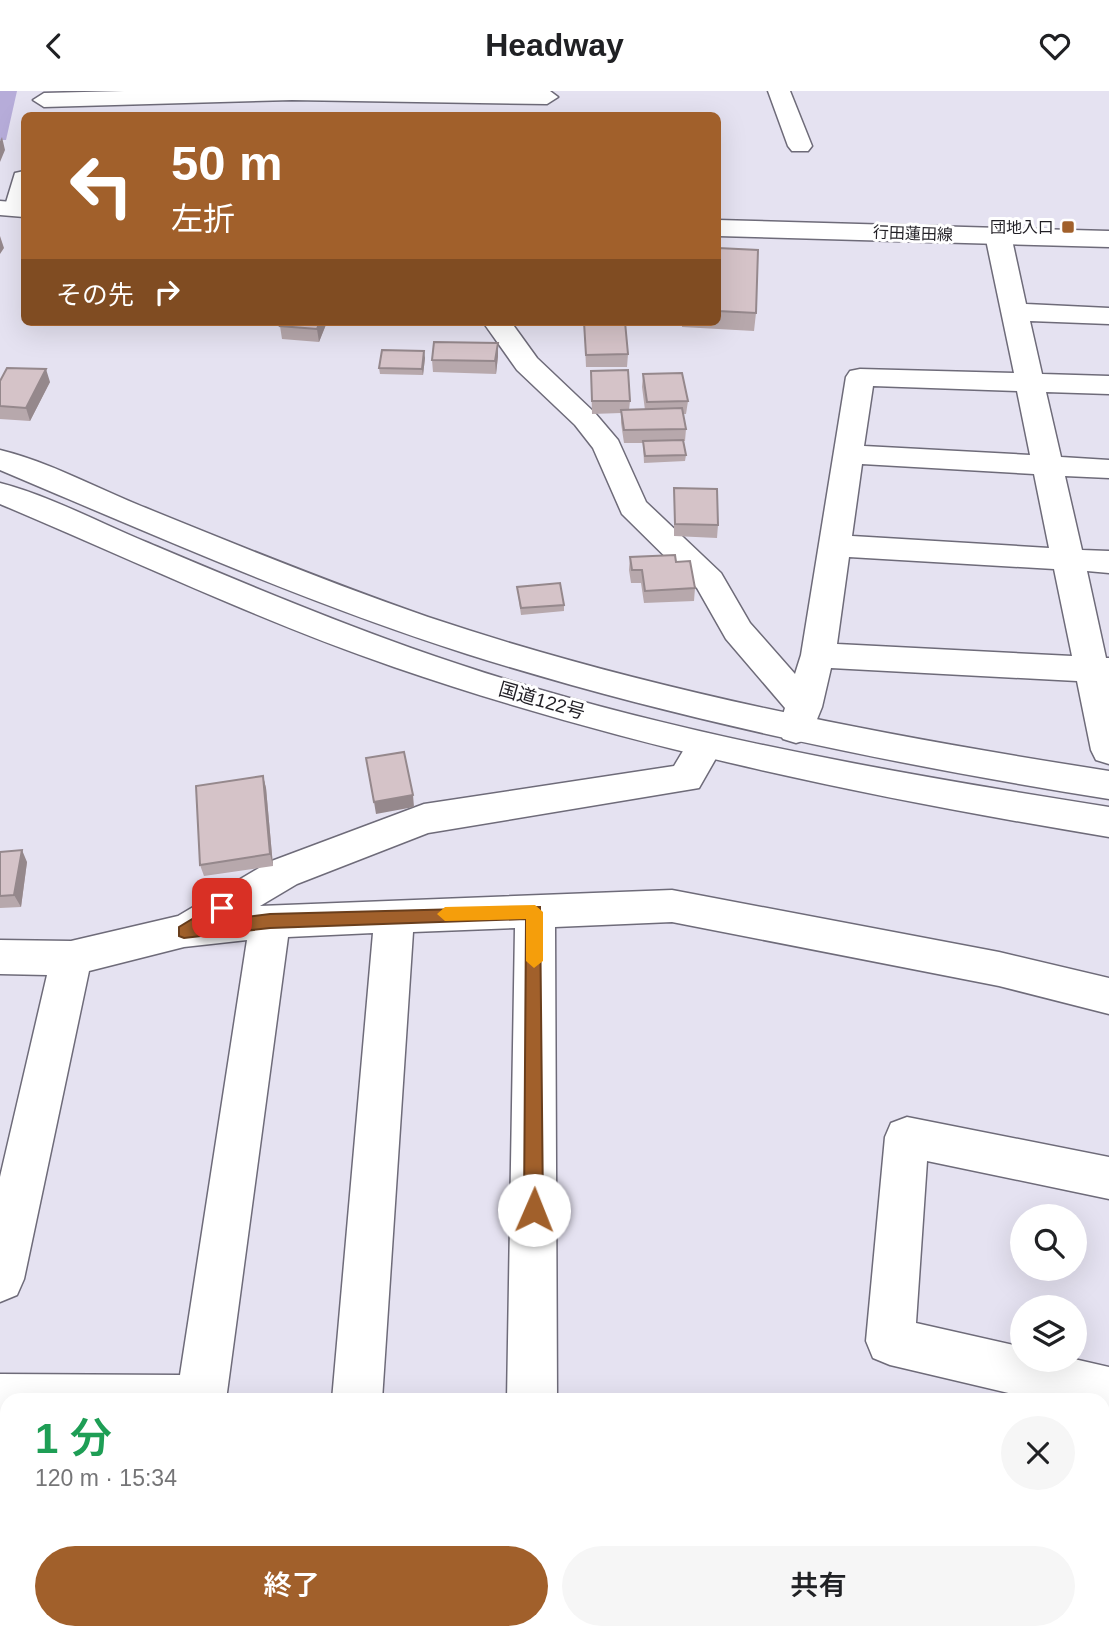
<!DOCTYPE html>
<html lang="ja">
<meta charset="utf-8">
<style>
:root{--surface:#fff;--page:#f6f6f6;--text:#202124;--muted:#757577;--accent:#a1602b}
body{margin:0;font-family:Arial,"Noto Sans JP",sans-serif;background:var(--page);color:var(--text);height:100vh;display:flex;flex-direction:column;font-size:26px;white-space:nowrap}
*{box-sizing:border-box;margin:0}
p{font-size:23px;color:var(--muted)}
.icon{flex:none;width:38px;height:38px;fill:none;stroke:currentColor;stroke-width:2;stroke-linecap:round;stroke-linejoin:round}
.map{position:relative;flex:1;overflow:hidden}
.sheet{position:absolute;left:0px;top:1302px;width:1110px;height:247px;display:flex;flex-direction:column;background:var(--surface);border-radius:21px 21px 0 0;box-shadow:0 7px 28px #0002}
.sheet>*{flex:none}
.top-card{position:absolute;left:21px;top:21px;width:700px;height:214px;border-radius:10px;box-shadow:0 7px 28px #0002;background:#a1602b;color:#fff;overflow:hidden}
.controls{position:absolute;left:1010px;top:1113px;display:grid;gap:14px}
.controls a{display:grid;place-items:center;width:77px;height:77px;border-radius:50%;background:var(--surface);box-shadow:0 7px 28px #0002;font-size:35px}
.pin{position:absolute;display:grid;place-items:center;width:60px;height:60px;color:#fff;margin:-30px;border-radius:14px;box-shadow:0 4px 10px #0006}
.me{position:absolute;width:77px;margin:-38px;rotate:1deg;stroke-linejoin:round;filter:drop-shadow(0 0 5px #0008)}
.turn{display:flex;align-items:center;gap:24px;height:147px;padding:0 35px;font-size:32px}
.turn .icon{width:91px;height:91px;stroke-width:2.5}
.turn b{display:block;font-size:49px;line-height:60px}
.then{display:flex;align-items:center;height:66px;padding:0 35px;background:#0003;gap:14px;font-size:26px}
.round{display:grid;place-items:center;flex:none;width:74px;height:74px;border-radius:37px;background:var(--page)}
.overview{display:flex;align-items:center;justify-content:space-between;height:119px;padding:0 35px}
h1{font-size:42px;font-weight:600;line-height:52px;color:#1e9e55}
.cta{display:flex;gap:14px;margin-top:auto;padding:14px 35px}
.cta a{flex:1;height:80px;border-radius:42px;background:var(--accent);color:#fff;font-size:28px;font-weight:600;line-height:80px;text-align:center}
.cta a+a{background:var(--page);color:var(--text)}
header{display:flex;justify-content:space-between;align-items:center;height:91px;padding:0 35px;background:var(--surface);font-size:32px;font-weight:600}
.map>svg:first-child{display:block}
.green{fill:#b6acd9}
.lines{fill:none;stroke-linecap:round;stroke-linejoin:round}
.minor-casing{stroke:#6e6b79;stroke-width:3}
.major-casing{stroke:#6e6b79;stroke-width:3}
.highway-casing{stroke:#6e6b79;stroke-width:3}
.minor{fill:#fff;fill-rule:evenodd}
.major{fill:#fff;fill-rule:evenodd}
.highway{fill:#fff;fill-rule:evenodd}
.wall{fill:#b7a8ac}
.shaded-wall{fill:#95888c}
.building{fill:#d5c3c8;stroke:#95888c;stroke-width:2}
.route{fill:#a1602b;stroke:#693e1c;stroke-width:2}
.slow{fill:#f59e0b}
.poi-dot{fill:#a1602b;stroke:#fff;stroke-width:2.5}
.labels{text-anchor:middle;stroke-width:6;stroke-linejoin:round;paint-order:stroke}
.far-poi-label{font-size:16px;fill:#211f25;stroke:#fff;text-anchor:end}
.far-street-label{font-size:16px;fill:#211f25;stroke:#fff}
.street-label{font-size:19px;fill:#211f25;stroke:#fff}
</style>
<header><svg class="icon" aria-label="back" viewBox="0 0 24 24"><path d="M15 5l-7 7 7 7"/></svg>Headway<svg class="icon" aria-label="heart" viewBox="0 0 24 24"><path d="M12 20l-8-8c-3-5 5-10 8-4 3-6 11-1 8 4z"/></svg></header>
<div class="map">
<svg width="1109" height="1548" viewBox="0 0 1109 1548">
<rect width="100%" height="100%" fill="#e5e2f1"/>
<!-- green -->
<path class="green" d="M0,0h17l-11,49h-6z"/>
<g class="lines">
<!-- minor casing -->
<g class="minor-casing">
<path id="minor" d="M124,0h426l8,6 -11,7 -255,-4 -248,7 -11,-7 11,-7z
M768,0h22l22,55 -4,5h-16l-4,-5z
M24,80v43h-17l-3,-5 11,-36z
M998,136l9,3 4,5 15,69 83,4v16l-79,-3 12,53 67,2v18l-63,-2 15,65 48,3v18l-44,-2 17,74 27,1v22l-22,-2 19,87h3v106l-13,-4 -5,-10 -14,-69 -246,-13 -9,39 -13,32 -13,4 -13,-4 -5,-9 7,-22 -59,-69 -29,-51 -75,-74 -29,-66 -18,-23 -58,-55 -34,-48h28l26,36 58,55 23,27 28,62 75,71 29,50 45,51 6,-19 45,-278 4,-6 10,-2 154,4 -29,-138 4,-5zM873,295l144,5 13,64 -166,-9zM862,373l172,10 15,74 -197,-12zM849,466l205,12 18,87 -235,-12z
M705,642l13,3 5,10 -24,42 -271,45 -131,51 -37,22 412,-16 327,62 110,26v36l-110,-28 -327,-64 -117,5 2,473h-50l8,-472 -102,4 -31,468h-50l41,-467 -85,4 -62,463h-219v24h-7v-50l180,1 67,-435 -63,7 -95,24 -65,308 -7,16 -17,7v-125l47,-202 -47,-1v-34l71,1 107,-25 91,-54 155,-58 250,-38 18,-30z
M907,1026l202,40v42l-182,-38 -11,162 106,24v13l52,-1 35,8v50l-7,-2v-15h-64l-148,-35 -17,-7 -7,-17 19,-204 6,-14z
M142,1542h54l-1,6h-54z
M313,1542h54v6h-54z
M508,1542h54v6h-54z
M684,1542h54v6h-54z
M962,1542h74l2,6h-74z"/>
</g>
<!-- major casing -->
<g class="major-casing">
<path id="major" d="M0,110l24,2v14l-24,-2z
M718,129l391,11v16l-391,-11z"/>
</g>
<!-- highway casing -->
<g class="highway-casing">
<path id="highway" d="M0,359c50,12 98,39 146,58 93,38 187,76 282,109 221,74 451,118 681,154v28c-217,-35 -432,-79 -642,-145 -160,-51 -313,-119 -467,-184z
M0,392c50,13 98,39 146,59 88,37 175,74 265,106 225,80 463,122 698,159v30c-242,-40 -482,-90 -715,-170 -134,-46 -263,-108 -394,-163z"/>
</g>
<!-- minor -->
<use href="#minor" class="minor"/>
<!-- major -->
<use href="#major" class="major"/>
<!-- highway -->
<use href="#highway" class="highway"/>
</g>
<!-- wall -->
<path class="wall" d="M718,157l38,65 -2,18 -72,-4v-5h36z
M282,231h45l-8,20 -37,-3 -2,-13z
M584,231l44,32 -1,13h-41z
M498,265l-2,18 -63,-2 -1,-12z
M425,267l-2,17 -43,-1 -1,-6z
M591,280l39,30 -1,9h16l-3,-23 1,-13 45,27 -2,13h-3l3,15 -1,12h-2l3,14 -1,6 -41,2 -1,-20h-19l-3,-20v-10l-29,1z
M0,290l50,1 -20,39 -30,-2z
M674,397l44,37 -1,13 -43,-2z
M630,466l46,5 19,26 -1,13 -50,2 -3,-20h-10l-2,-13z
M517,496l47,18v6l-43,4z
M263,685l3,12 7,78 -69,10 -4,-11z
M0,761l27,10 -6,45 -21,1z"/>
<!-- shaded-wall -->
<path class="shaded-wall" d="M2,46l3,13 -5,12v-21z
M0,145l4,12 -4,6z
M320,231h7l-8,20 -2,-13z
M498,252v13l-2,18 -1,-13z
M424,260l1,7 -2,17 -1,-6z
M46,278l4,13 -20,39 -4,-13z
M263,685l3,12 7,78 -3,-12z
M413,704l1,12 -38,7 -2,-12z
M22,759l5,12 -6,45 -7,-12z"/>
<!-- building -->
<path class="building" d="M718,157l40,2 -2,63 -38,-2z
M282,231h38l-3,7 -37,-3z
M584,231h41l3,32 -42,1z
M434,251l64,1 -3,18 -63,-1z
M382,259l42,1 -2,18 -43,-1z
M7,277l39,1 -20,39 -26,-2v-25z
M628,279l2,31h-38l-1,-30z
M682,282l6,28 -41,1 -4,-28z
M682,317l4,21 -62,1 -3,-20z
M683,349l3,15 -41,1 -2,-15z
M674,397l43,1 1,36 -43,-1z
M675,464l1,7 14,-1 5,27 -50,3 -3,-21h-10l-2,-13z
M560,492l4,22 -43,3 -4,-21z
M404,661l9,43 -39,7 -8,-44z
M263,685l7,78 -70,11 -4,-79z
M22,759l-8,45 -14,1v-44z"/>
<!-- route -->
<path class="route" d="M222,810l8,7 -16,13 56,-7 270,-7 3,303 -3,6 -6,3 -7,-3 -3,-6 2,-291 -256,9 -86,10 -5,-2v-9z"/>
<!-- slow -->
<path class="slow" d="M535,814l8,7v49l-9,7 -8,-7v-42l-81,2 -8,-7 8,-7z"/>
<!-- markers -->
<rect class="poi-dot" x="1061" y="129" width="14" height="14" rx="3.5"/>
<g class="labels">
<!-- far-poi labels -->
<g class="far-poi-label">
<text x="1054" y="142">団地入口</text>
</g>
<!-- far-street labels -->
<g class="far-street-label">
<text transform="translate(913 142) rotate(2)" y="6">行田蓮田線</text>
</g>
<!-- street labels -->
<g class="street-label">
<text transform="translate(542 609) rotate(16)" y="7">国道122号</text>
</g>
</g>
</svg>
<div class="controls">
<a><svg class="icon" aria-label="search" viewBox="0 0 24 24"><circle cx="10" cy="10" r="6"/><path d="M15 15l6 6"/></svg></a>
<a><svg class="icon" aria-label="layers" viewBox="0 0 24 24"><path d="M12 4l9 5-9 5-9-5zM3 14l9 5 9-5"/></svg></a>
</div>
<div class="pin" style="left:222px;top:817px;background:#d93025"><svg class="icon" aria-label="arrive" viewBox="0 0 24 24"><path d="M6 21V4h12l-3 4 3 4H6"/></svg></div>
<svg class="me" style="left:534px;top:1119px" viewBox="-20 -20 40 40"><circle r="19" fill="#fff"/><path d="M0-13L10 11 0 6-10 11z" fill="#a1602b"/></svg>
<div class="top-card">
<div class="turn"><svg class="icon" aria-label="left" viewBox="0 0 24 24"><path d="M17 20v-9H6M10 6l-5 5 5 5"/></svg><div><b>50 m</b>左折</div></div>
<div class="then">その先<svg class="icon" aria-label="right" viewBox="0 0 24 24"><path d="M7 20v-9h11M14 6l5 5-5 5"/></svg></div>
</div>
<section class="sheet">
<div class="overview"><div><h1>1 分</h1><p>120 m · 15:34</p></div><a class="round"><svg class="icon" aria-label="close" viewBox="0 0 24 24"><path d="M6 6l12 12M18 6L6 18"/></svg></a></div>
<div class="cta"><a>終了</a><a>共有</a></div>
</section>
</div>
